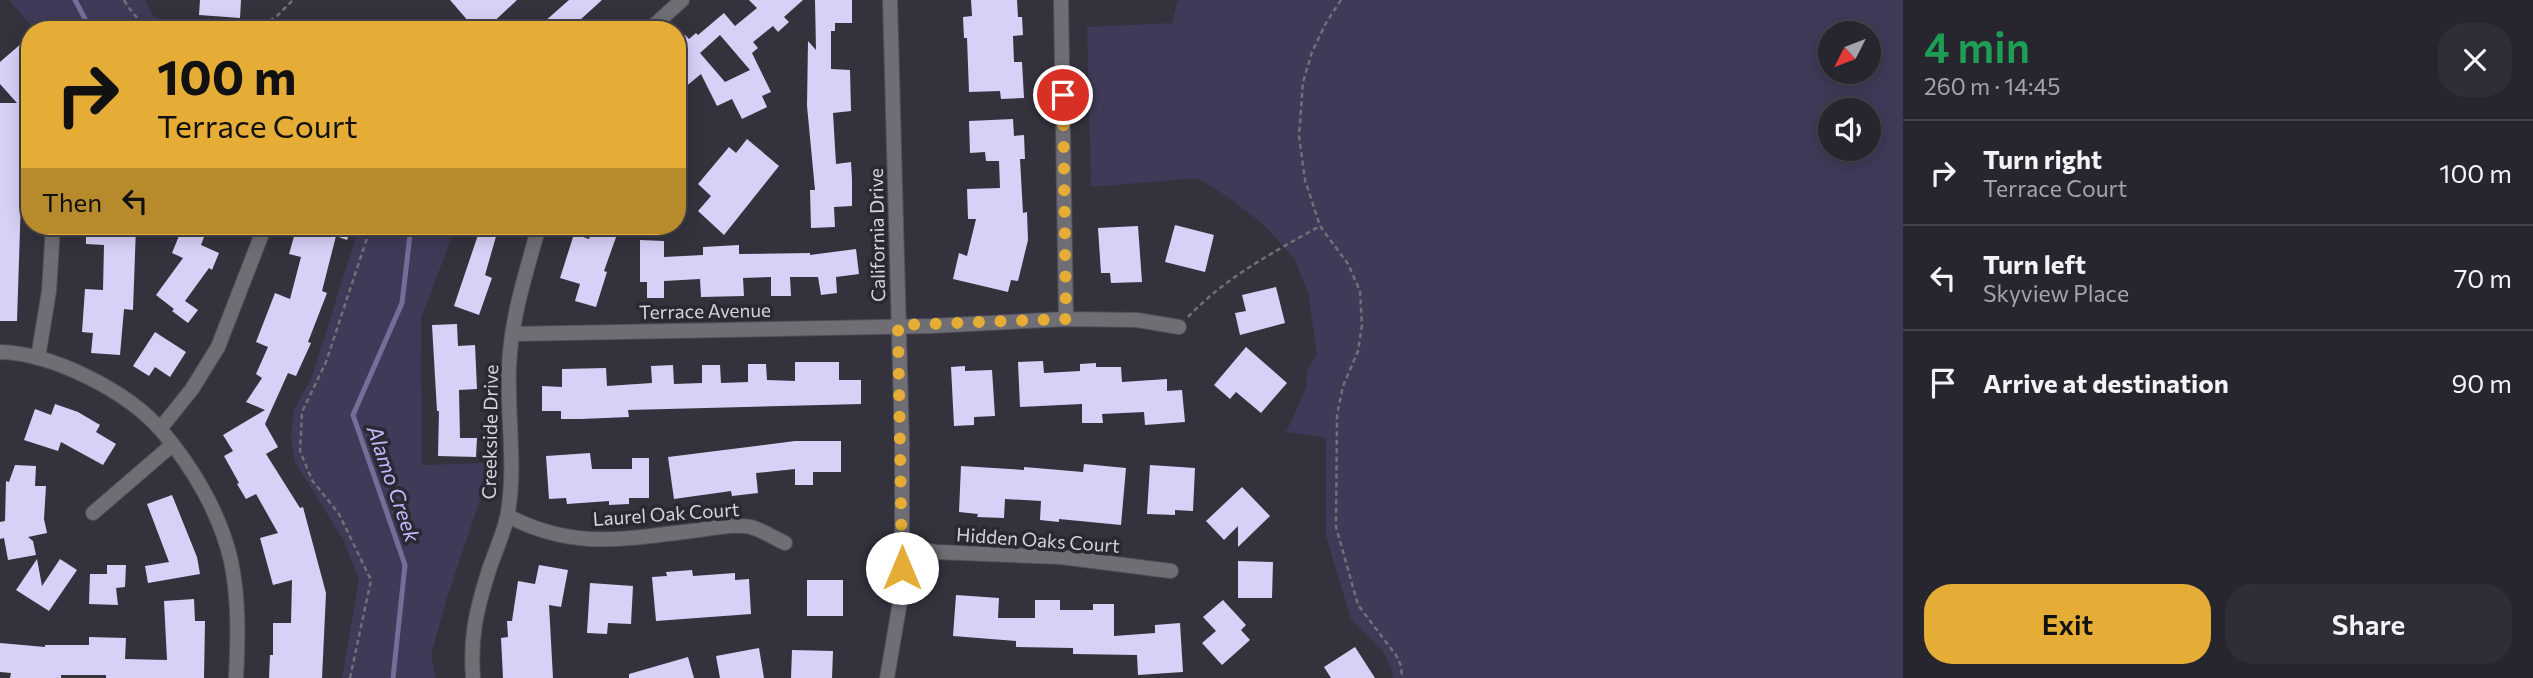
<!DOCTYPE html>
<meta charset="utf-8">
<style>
:root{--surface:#27262e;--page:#2f2e36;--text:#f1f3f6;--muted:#a4a5aa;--line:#43434a;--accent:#e5ad36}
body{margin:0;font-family:Commissioner,sans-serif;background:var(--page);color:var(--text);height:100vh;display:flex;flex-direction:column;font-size:26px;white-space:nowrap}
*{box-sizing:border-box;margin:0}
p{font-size:23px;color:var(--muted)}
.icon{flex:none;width:38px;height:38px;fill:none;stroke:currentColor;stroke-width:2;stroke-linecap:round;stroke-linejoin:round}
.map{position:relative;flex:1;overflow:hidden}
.drawer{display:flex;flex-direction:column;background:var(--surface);width:630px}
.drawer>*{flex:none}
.guide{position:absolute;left:21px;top:21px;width:665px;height:214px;border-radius:28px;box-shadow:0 4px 18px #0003,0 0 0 2px var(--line);background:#e5ad36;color:#111;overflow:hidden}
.needle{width:46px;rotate:228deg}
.tools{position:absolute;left:1818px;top:21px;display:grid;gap:14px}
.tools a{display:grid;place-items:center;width:63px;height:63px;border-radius:50%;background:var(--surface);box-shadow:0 4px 18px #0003,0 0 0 2px var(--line);font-size:35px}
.pin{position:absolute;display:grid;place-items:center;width:60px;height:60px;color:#fff;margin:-30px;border:4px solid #fff;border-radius:50%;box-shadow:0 2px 7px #0007}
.me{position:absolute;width:77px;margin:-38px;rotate:0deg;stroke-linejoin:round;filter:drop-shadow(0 0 5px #0008)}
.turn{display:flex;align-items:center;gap:24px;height:147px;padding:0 21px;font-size:32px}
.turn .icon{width:91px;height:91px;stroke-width:2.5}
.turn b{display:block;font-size:49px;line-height:60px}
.then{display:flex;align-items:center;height:66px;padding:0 21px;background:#0003;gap:14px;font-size:26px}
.round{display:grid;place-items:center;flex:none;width:74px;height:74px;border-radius:28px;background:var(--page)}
.head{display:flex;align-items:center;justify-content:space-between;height:119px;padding:0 21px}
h1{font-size:42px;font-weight:600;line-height:52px;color:#1e9e55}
.button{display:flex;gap:14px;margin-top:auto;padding:14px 21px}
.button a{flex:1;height:80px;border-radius:28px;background:var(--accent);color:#111;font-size:28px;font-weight:600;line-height:80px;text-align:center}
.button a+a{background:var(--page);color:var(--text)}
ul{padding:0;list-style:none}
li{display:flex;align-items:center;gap:21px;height:105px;padding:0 21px;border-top:2px solid var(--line)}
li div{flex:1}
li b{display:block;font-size:26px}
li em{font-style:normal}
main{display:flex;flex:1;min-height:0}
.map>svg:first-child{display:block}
.green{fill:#3f3a57;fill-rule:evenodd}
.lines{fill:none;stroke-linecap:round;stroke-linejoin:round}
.stream{stroke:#756e99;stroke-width:5}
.building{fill:#d7d1f7;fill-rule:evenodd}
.minor-casing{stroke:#514f59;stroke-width:16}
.tertiary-casing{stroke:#514f59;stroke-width:16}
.path{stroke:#716f78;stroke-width:2.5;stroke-dasharray:5 3.5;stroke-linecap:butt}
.minor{stroke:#6f6e74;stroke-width:14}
.tertiary{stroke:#6f6e74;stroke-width:14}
.route{stroke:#e5ad36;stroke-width:12;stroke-dasharray:0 21.6}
.labels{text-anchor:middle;stroke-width:7;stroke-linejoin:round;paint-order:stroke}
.street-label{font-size:19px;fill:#d5d4db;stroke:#2a2833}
.water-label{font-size:21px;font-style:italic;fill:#c4b9fd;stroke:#2a2833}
</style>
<main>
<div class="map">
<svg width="1903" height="678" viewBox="0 0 1903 678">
<rect width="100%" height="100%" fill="#34323d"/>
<!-- green -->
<path class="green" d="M9,0h136l8,16 39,14h-157z
M1178,0h725v678h-510l-2,-10 -8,-17 -32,-32 -25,-83v-98l-40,-6 20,-44 1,-18 10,-16 -9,-62 -14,-34 -29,-32 -37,-29 -30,-19 -107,9 -4,-160 85,-4zM1869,33v39h-39v-39zM1869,110v39h-39v-39z
M359,226h92l-2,19 -28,73 1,147 65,-2 -5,31 -35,104 -16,57 5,23h-94l17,-98 -15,-39 -49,-79 -4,-25 3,-27 18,-33z"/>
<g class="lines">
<!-- stream -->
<path class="stream" d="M75,0l16,30
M393,678l12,-113 -52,-150 49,-112 9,-77"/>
</g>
<!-- building -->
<path class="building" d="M200,0h41l-1,18 -41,-3z
M450,0h67l-32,30h-9z
M569,0h33l-33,30h-19l-6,-8z
M749,0h54l-19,17 5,5 -11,10 -5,-6 -20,16 5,6 -6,5 19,39 -9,4 5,11 -25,12 -10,-20 -15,7 -16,-32 -17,14 -7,-8v-38l8,-7 4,4 7,-6 2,2 26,-22 11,13 22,-18zM720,35l30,35 -25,12 -25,-29z
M815,0h37v23h-17v8h-4v38l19,1 1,41 -18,2 3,51 15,-2 1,17v27l-18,1 1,20 -24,1 -1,-38h5l-8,-84 1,-65 8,9z
M971,0h46l1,17h4l1,18 -10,1 1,26h8l2,36 -23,1 -1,-8 -31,1 -2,-54h-3l-1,-21 9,-1z
M30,36v67l-6,5 -7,213h-17v-218h17l-17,-19v-22z
M1013,119l1,17 10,-1 1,24h-5l3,54 4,-1 1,28 -10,41 -7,-1 -3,12 -55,-13 6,-26 8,3 9,-37h-8l-1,-30 33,-1 -1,-27h-13l-1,-9 -15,1 -1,-32z
M747,139l32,27 -55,69 -26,-24 13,-15 -13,-12 31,-37 7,6z
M1175,225l39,10 -9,37 -40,-10z
M86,226l50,1 -3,83 -9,-1 -4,46 -29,-2 2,-20 -11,-1 3,-43 18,1 1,-45 -18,-1z
M183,226h16l8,3 -6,16 18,8 -7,17 -3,-2 -24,33 13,9 -10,13 -16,-12 2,-2 -18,-14 27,-37 -11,-5z
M297,226h55l-5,14 -11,-4 -14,55 5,2 -19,49 3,1 -15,33 -8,-3 -23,51 13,23 -12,7 34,54 3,-1 23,86 -4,85h-53l1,-23h3v-32h18l1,-43 -19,5 -13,-47 18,-5 -22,-39 -10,5 -9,-15 2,-1 -15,-27 9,-5 -10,-16 42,-25 -19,-8 16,-24 -6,-4 12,-27 -12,-5 19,-49 15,6 11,-42 -12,-3z
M481,226h18l-14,49 7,3 -13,37 -25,-9z
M594,226h26l-16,45 3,1 -11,35 -21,-6 5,-17 -20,-6 14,-44 15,5z
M1138,226l4,56 -31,1 -1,-10h-9l-3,-45z
M640,240l24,1v16l39,-2v-8l36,-2v9l71,-1v2l46,-6 3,25 -23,3 1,16 -16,2 -3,-18h-28l1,19h-20v-19l-28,1 1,18 -43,1 -1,-18 -36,2v17h-17v-16h-7z
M1276,287l9,36 -45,12 -5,-22 11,-2 -4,-16z
M457,324l1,22 17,-1 2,44 -18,1 1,48h17l-1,19 -38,-1 1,-45h-2l-5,-86z
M155,332l31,20 -16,25 -15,-10 -6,9 -16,-10z
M1246,347l41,36 -26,30 -25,-21 -6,7 -16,-14z
M1043,361l1,12 36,-2v-7l16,-1v4h25l1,15 45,-3v12l15,-1 3,32 -40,3 -1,-13 -42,2 1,9h-21v-19l-62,3 -2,-45z
M795,362h44v18h22v24l-233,6 1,7 -48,2h-20v-8h-19v-25l20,1v-18l44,-1 1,18 45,-3 -1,-17 22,-1 1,19 28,-1v-18h18l1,18 27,-1v-18h18l1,16 28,1z
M965,366v5l27,-1 3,46 -21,1v8l-20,1 -3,-59z
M55,404l23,8 22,13 -4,7 20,12 -13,21 -42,-23 -3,9 -34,-11 11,-31 16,6z
M795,441h46v31h-28v13h-18v-16l-39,4 2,20 -26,3 -1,-5 -57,8 -6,-42z
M590,453l2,16h40v-11h17v40h-20v6l-20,1v-4l-42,3 -1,-6 -17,1 -3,-43z
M1084,464l42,4 -5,57 -62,-6v3l-19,-2 1,-19 -36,-2 -1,19 -27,-1 1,-3 -19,-2 2,-46 63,4v-3l59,5z
M15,465l21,1 -1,20h11l-2,33 3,14 -19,4 5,4 3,14 -28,5 -4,-22 -4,1v-17l5,-1 1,-40 3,1z
M1150,465l45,3 -2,43 -18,-1v5l-28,-1z
M1242,487l28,29 -32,31v-21l-14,14 -18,-19z
M172,495l25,62 3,17 -52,9 -3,-17 24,-4 -22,-58z
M37,559l5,27 18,-27 17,11 -28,41 -33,-21z
M1238,561l35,1 -1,36h-34z
M107,565h19l-1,22 -9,1 2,17 -29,-1 1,-30h17z
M539,565l29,5 -7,37 -12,-2 4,73h-50l-2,-40 7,-1 -1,-16h5l6,-40 17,3z
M692,570l1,6 42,-3v7l14,-1 2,35 -95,7 -4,-44 15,-1 -1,-4z
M807,580h36v36h-36z
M590,583l43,3 -2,38 -23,-1 -1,11 -20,-1z
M956,595l43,3 -1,20h37v-18h25v10h33v-6h21v32l41,-3v-8l25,-2 3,49 -45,3 -1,-20 -64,-1v-6l-57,-1v-6l-63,-5z
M194,599l1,22h10l-1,57h-98v-3h-45v3h-51l1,-5 -11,-1v-29l45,4v-2h44v-8l37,1 -1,21 42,1 -3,-59z
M1223,600l23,25 -5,5 9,10 -28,25 -20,-22 14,-12 -13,-14z
M1355,647l20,31h-44l-7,-11z
M759,648l5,30h-44l-4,-22z
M792,650l41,1 -1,27h-41z
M688,657l6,21h-65v-4z"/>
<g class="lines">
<!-- minor casing -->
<g class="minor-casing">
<path id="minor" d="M1061,0l5,319
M649,30l33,-30
M512,334l419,-8 135,-7 71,1 42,7
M0,352c52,1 127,39 161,78 31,36 59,83 70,131 8,38 7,78 5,117
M38,358l11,-67 4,-65
M160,429l32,-40 26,-42 47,-121
M93,513l79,-68
M508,516c65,34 115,23 184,15 18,-2 41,-8 59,-4 11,3 23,11 34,16
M902,546l34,6 125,5 110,14
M473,678c-3,-40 3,-67 15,-105 6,-20 17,-41 20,-61 8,-48 -1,-97 1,-145 2,-49 17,-94 30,-141"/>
</g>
<!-- tertiary casing -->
<g class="tertiary-casing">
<path id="tertiary" d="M887,678l15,-88v-147l-12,-443"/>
</g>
<!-- path -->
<path class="path" d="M124,0c18,30 29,28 62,30
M1341,0l-15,23 -14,29 -9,30 -4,54 6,44 15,46 28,38 12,27 2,34 -4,26 -15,35 -6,29 -1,112 22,78 38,50 5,11 1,12
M255,30l22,-14 16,-16
M1188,317c38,-40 84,-64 132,-91
M350,678l21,-98 -32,-66 -27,-34 -12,-29 2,-39 24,-50 45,-136"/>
<!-- minor -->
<use href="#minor" class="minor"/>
<!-- tertiary -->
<use href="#tertiary" class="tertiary"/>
</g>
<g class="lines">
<!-- route -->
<path class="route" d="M902,568l-4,-243 168,-6 -3,-224"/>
</g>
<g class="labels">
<!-- street labels -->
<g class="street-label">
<text transform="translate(877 235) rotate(-91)" y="7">California Drive</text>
<text transform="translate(705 311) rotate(-1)" y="7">Terrace Avenue</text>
<text transform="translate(490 432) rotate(-89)" y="7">Creekside Drive</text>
<text transform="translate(666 514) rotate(-4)" y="7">Laurel Oak Court</text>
<text transform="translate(1038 540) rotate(4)" y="7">Hidden Oaks Court</text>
</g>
<!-- water labels -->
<g class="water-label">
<text transform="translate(393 484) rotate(71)" y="7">Alamo Creek</text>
</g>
</g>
</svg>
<div class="tools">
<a><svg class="needle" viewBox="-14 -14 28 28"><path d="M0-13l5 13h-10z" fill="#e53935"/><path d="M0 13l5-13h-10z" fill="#a4a5aa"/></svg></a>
<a><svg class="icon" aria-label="sound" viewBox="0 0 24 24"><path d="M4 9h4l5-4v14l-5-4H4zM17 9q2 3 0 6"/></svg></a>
</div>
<div class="pin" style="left:1063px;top:95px;background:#d93025"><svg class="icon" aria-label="arrive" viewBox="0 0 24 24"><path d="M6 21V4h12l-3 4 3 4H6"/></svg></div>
<svg class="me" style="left:902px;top:568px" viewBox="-20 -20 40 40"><circle r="19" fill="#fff"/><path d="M0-13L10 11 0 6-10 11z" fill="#e5ad36"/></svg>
<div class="guide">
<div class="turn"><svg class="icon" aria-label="right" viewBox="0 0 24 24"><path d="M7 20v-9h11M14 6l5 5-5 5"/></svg><div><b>100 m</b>Terrace Court</div></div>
<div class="then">Then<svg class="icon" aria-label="left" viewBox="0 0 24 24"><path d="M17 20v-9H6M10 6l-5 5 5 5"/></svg></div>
</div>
</div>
<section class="drawer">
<div class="head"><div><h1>4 min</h1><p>260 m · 14:45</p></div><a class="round"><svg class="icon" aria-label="close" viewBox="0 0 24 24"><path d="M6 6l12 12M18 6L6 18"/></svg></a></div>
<ul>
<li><svg class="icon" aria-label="right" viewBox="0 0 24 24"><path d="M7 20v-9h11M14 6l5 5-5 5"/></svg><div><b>Turn right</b><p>Terrace Court</p></div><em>100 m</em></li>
<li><svg class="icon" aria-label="left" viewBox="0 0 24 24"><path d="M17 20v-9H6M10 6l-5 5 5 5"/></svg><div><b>Turn left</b><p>Skyview Place</p></div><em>70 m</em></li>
<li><svg class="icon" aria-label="arrive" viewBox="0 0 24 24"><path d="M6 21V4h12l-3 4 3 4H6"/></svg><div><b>Arrive at destination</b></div><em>90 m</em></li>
</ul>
<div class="button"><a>Exit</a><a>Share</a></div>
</section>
</main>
